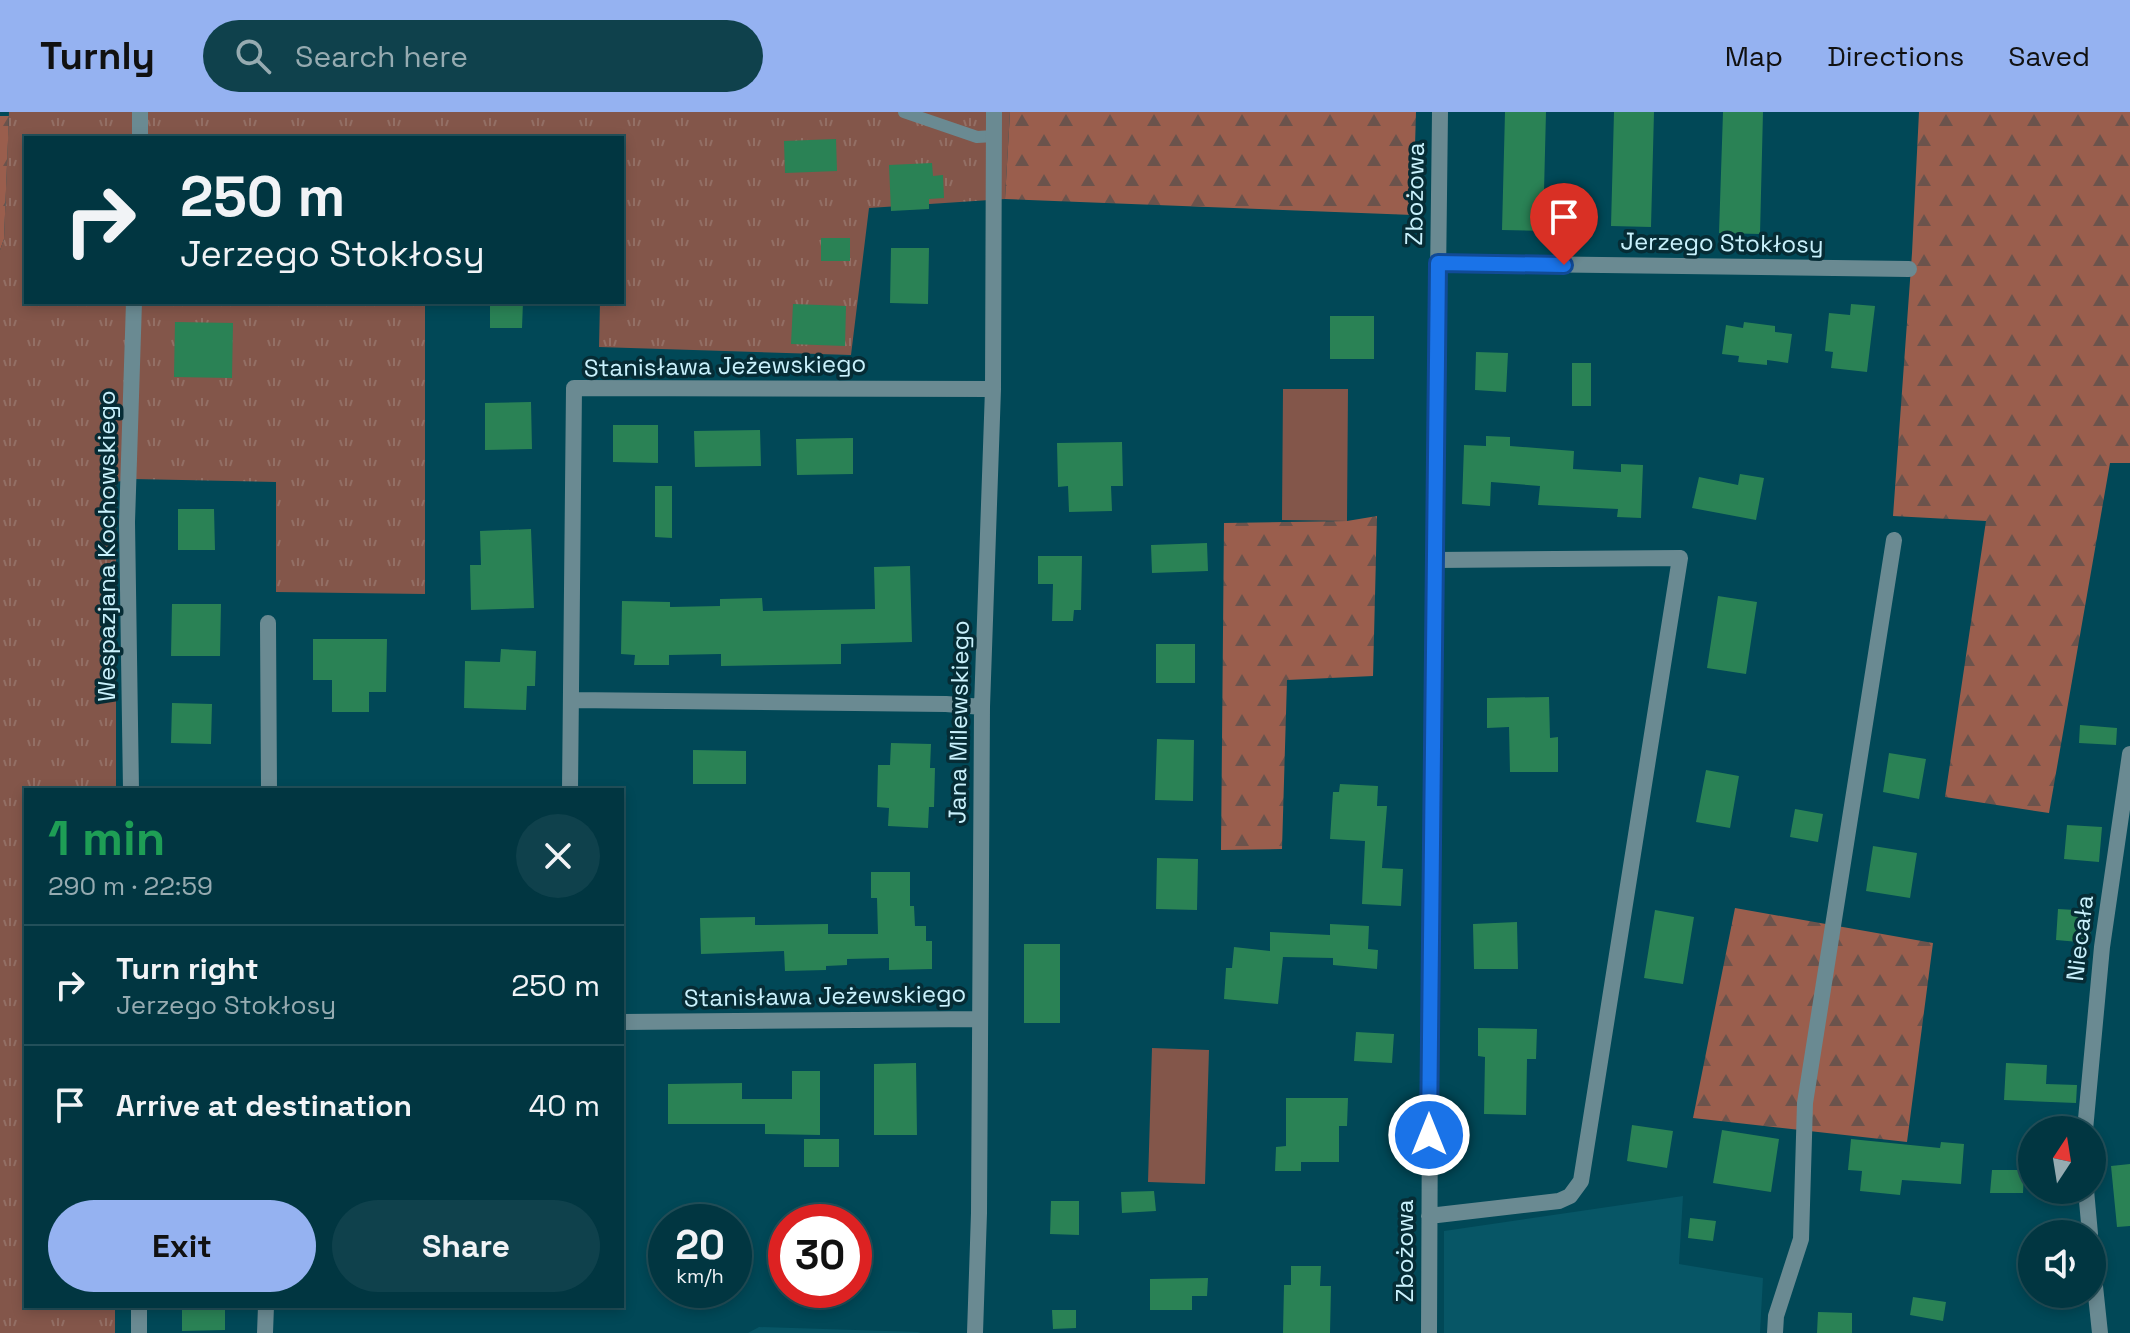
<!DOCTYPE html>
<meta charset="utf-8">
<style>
:root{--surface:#013641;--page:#0f414c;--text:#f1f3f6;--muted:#96abb1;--line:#23505a;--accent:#95b2f1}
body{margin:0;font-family:"Space Grotesk",sans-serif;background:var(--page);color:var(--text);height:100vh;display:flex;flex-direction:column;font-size:30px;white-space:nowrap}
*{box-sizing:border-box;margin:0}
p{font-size:26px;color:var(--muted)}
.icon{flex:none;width:44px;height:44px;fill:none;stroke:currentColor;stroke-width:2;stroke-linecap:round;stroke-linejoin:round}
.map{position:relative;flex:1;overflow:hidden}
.drawer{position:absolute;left:24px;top:676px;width:600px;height:520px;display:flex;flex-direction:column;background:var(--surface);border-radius:0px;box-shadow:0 4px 12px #0003,0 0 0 2px var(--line)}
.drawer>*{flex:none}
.top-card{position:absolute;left:24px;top:24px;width:600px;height:168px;border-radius:0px;box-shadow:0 4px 12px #0003,0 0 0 2px var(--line);background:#013641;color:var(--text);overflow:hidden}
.needle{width:52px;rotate:12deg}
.controls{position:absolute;left:2018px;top:1004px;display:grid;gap:16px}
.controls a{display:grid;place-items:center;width:88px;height:88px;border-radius:50%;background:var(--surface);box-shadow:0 4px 12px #0003,0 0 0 2px var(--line);font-size:40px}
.speed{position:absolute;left:648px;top:1092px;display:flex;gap:16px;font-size:40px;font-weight:700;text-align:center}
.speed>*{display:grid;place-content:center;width:104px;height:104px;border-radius:50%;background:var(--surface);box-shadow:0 4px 12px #0003,0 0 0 2px var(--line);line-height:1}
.speed small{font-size:20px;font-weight:400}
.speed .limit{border:12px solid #d22;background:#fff;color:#111}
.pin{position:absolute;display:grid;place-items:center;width:68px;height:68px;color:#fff;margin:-82px -34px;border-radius:50% 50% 50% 0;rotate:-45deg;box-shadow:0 0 8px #0007}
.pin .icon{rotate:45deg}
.me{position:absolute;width:88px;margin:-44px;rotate:0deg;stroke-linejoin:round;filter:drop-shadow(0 0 6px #0008)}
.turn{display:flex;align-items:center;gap:28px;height:168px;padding:0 24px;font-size:36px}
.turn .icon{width:104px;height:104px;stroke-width:2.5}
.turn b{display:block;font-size:56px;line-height:68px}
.round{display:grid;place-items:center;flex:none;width:84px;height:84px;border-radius:42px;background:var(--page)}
.head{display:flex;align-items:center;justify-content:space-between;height:136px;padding:0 24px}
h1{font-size:48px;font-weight:800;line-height:60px;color:#1e9e55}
.button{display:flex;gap:16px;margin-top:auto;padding:16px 24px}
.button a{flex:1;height:92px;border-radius:48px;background:var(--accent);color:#111;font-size:32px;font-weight:800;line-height:92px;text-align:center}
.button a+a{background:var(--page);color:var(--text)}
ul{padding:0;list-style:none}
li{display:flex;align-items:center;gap:24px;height:120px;padding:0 24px;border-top:2px solid var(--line)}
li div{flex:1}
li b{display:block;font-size:30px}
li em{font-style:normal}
header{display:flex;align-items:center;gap:48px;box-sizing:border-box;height:112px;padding:0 40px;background:var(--accent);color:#111}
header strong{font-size:38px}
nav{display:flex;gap:44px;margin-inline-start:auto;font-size:28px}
.search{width:560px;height:72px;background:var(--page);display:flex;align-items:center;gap:20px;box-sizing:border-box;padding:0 28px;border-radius:44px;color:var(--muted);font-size:30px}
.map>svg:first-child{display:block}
.built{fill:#075666}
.grass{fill:url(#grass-tufts)}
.forest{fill:url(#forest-firs)}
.pitch{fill:#83564a}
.building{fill:#2a8255}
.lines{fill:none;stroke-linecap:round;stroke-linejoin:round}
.lane{stroke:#6a8a92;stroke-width:12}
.street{stroke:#6a8a92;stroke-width:16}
.route-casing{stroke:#114b97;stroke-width:20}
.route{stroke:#1a73e8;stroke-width:14}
.labels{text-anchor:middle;stroke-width:7;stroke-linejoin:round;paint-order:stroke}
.street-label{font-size:24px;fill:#c9f1fc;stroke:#062c35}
</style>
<header>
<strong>Turnly</strong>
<div class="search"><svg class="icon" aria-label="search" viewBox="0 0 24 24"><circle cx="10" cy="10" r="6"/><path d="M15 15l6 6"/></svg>Search here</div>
<nav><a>Map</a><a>Directions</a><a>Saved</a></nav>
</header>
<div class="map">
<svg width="2130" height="1221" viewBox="0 0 2130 1221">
<defs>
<pattern id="grass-tufts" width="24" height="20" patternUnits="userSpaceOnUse" patternTransform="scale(2)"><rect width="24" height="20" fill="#83564a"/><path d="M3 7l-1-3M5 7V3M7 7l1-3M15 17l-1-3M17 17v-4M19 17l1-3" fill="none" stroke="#936f65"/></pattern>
<pattern id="forest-firs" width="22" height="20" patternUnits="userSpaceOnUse" patternTransform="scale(2)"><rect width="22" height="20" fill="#9a5e4d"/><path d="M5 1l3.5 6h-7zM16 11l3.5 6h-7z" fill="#6b534c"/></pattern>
</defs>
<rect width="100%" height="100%" fill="#014857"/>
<!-- built -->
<path class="built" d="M1683,1084l-4,68 84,14 -3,55h-316v-102z
M759,1215l159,5 3,1h-173z"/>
<!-- grass -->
<path class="grass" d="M9,0h1001l-5,87 -136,9 -18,147 -252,-8 1,-45h22v-164h-596v164h399v292l-149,-2v-110l-143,-3 -17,3v308h-90v516h89v27h-115v-1083l4,-11z"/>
<!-- forest -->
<path class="forest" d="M1010,0h406l-3,103 -408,-16z
M1919,0h211v351h-20l-61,350 -104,-16 41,-276 -93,-5 19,-263z
M0,4h9l-5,123 -4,11z
M1377,404l-4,160 -86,4 -5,169 -61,1 3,-327 123,-2z
M1735,796l198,35 -26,199 -214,-24z"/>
<!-- pitch -->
<path class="pitch" d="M1283,277h65l-1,132 -65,-1z
M1152,936l57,2 -4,134 -57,-2z"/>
<!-- building -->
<path class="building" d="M1505,0h41l-3,119 -41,-1z
M1614,0h40l-3,115 -40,-1z
M1723,0h40l-3,122 -41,-1z
M836,27l1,32 -52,2 -1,-32z
M932,51l1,13 10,-1 1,23 -15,1v10l-38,2 -2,-46z
M821,126h29v23h-29z
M891,136h38l-1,56 -38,-1z
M490,190h33l-1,26h-32z
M793,192l53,2 -1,40 -54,-2z
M1851,192l24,2 -8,66 -36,-4 2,-16 -8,-1 4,-38 21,2z
M1330,204h44v43h-44z
M175,210l58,1 -1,55 -58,-1z
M1744,210l31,4v6l17,2 -4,29 -21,-3v5l-29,-3 1,-6 -17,-2 4,-29 17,3z
M1476,240l32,1 -2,39 -31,-2z
M1572,251h19v43h-19z
M531,290l1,47 -47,1v-47z
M613,313h45v38l-45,-1z
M760,318l1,36 -66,1 -1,-36z
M1486,324l24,1v9l64,5 -1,18 48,3v-8l22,1 -2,53 -24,-1 1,-8 -80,-4 2,-19 -49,-4 -1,24 -28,-2 2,-59 22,1z
M853,326v36l-56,1 -1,-36z
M1122,330l1,44h-12l1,25 -43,1 -1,-26 -10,1 -1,-44z
M1740,362l24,4 -8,42 -64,-12 7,-31 39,8z
M655,374h17v52l-17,-1z
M178,397h36l1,41h-37z
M531,417l3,79 -63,2 -1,-45h11l-1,-34z
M1207,431l1,28 -56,2 -1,-28z
M1038,444h44l-1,54h-7l-1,11h-21l1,-37h-15z
M910,454l2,76 -71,2v20l-120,2v-12l-52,1v10h-35l1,-10 -14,-1 1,-53 48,1v5l50,-1v-7l42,-1 1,13 112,-2 -1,-42z
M1718,484l39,6 -11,72 -39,-6z
M172,492h49l-1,52h-49z
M313,527h74l-1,53h-17v20h-37v-32h-19z
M1156,532h39v39h-39z
M501,537l35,2 -1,35h-8l-1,24 -62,-2 1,-47 35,1z
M1549,585l1,41 8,-1v35h-48l-1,-45 -22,1v-30z
M172,591l40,1 -1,40 -40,-1z
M2080,613l37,3 -1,17 -37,-2z
M1157,627l37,1 -1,61 -38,-1z
M891,631l40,1 -1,24h5l-1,39h-5l-1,21 -40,-2 1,-18 -12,-1 1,-42h12z
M693,638l53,1v33h-53z
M1889,641l37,6 -7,40 -36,-7z
M1706,658l33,6 -9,52 -34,-6z
M1340,672l38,2 -1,20h10l-5,62 21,1 -2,37 -39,-2 3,-63 -35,-2 3,-47h6z
M1795,697l28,5 -5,28 -28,-5z
M2067,713l35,2 -3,35 -35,-3z
M1873,734l44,7 -7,45 -44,-7z
M1157,746l41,1 -1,51 -41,-1z
M871,760h39v34h4l1,20h11v15h6v28l-43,1v-12l-42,1v6l-21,1v4l-41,1 -1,-20 -83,3 -1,-36 55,-1v8l73,-1v10h50l-1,-36h-6z
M2058,797l34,2 -2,32 -34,-3z
M1655,798l39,7 -11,67 -39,-6z
M1517,810l1,47h-44l-1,-45z
M1330,812l39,2 -1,23 10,1 -1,19 -44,-4v-7l-50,-1 -5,47 -54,-5 2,-31h6l2,-21 36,4v-19l60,3z
M1024,832h36v79h-36z
M1478,916l59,1 -1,30h-9l-1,56 -42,-1 1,-57 -7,-1z
M1356,920l38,2 -2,29 -38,-2z
M916,951l1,72h-43v-71z
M2006,951l41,2 -1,19 31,1 -1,18 -72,-3z
M792,959h28v64l-55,-1v-10h-97v-40l74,-1v16h50z
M1286,986h62l-1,28h-8v36h-38v9h-26l1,-24 10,-1z
M1632,1013l41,6 -6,37 -40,-7z
M1722,1018l57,9 -8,53 -58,-9z
M804,1027h35v28h-35z
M1851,1027l89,9 1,-6 23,2 -3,40 -59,-4 -2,15 -40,-4 2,-20 -14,-1z
M2130,1052v62l-13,1 -6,-61z
M1992,1058h32l-1,23h-33z
M1154,1079l2,20 -34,2 -1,-21z
M1051,1089h28v34l-29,-1z
M1690,1106l26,3 -3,20 -25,-3z
M1291,1154h30l-1,20h11l-1,47h-47l1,-48h7z
M1208,1166l-1,18h-15v14h-42v-31z
M1913,1185l33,5 -3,19 -33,-6z
M182,1194h43v24l-43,1z
M1052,1198h24v18l-23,1z
M1818,1200l34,1v20h-35z"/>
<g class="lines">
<!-- lane -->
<path class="lane" d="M904,0l73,25 17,-1"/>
<!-- street -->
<path class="street" d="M140,0v26
M1438,151l471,6
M268,511l1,167
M571,588l375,4 36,3
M131,678l-4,-268 7,-220
M570,678l4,-402 419,1
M622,910l358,-3
M2085,1018l17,-183 28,-193
M2086,1078l4,44
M1429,1104l130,-15 11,-5 11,-15 99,-623 -245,2
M2092,1146l8,75
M139,1194v27
M265,1221l1,-27
M975,1221l4,-120 3,-506 11,-318 1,-277
M1429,1221l2,-473 9,-748
M1775,1221l1,-17 25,-77 4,-136 89,-563"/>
</g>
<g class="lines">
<!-- route casing -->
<g class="route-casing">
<path id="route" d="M1429,1023l9,-872 126,2"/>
</g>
<!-- route -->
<use href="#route" class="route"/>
</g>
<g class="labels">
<!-- street labels -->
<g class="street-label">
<text transform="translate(1415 82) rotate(-89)" y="8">Zbożowa</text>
<text transform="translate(1722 131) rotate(1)" y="8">Jerzego Stokłosy</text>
<text transform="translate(725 254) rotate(-1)" y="8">Stanisława Jeżewskiego</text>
<text transform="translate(107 434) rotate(-90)" y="8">Wespazjana Kochowskiego</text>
<text transform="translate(959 610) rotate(-89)" y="8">Jana Milewskiego</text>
<text transform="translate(2080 826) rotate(-83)" y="8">Niecała</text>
<text transform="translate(825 884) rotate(-1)" y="8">Stanisława Jeżewskiego</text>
<text transform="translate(1405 1139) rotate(-90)" y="8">Zbożowa</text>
</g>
</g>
</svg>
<div class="controls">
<a><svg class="needle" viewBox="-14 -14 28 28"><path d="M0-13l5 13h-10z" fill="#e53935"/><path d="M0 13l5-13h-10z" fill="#96abb1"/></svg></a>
<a><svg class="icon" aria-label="sound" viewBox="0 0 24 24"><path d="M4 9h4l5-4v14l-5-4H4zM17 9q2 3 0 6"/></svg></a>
</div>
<div class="speed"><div>20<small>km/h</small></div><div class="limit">30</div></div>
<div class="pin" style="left:1564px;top:153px;background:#d93025"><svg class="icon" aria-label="arrive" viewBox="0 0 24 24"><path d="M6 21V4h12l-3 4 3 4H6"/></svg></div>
<svg class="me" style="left:1429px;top:1023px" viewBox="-20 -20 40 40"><circle r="17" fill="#1a73e8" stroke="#fff" stroke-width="3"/><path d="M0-11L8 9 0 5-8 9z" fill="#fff"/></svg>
<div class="top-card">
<div class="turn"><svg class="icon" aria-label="right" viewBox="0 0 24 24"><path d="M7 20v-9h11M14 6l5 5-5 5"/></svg><div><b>250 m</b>Jerzego Stokłosy</div></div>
</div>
<section class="drawer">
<div class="head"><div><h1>1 min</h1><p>290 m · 22:59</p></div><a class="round"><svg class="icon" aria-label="close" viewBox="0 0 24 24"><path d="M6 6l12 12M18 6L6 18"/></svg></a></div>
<ul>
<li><svg class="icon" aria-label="right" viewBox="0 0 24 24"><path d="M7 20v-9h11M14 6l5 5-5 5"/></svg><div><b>Turn right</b><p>Jerzego Stokłosy</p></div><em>250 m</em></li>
<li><svg class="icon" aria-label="arrive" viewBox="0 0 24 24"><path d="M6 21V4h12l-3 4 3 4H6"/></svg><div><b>Arrive at destination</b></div><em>40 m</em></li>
</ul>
<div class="button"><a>Exit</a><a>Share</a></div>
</section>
</div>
